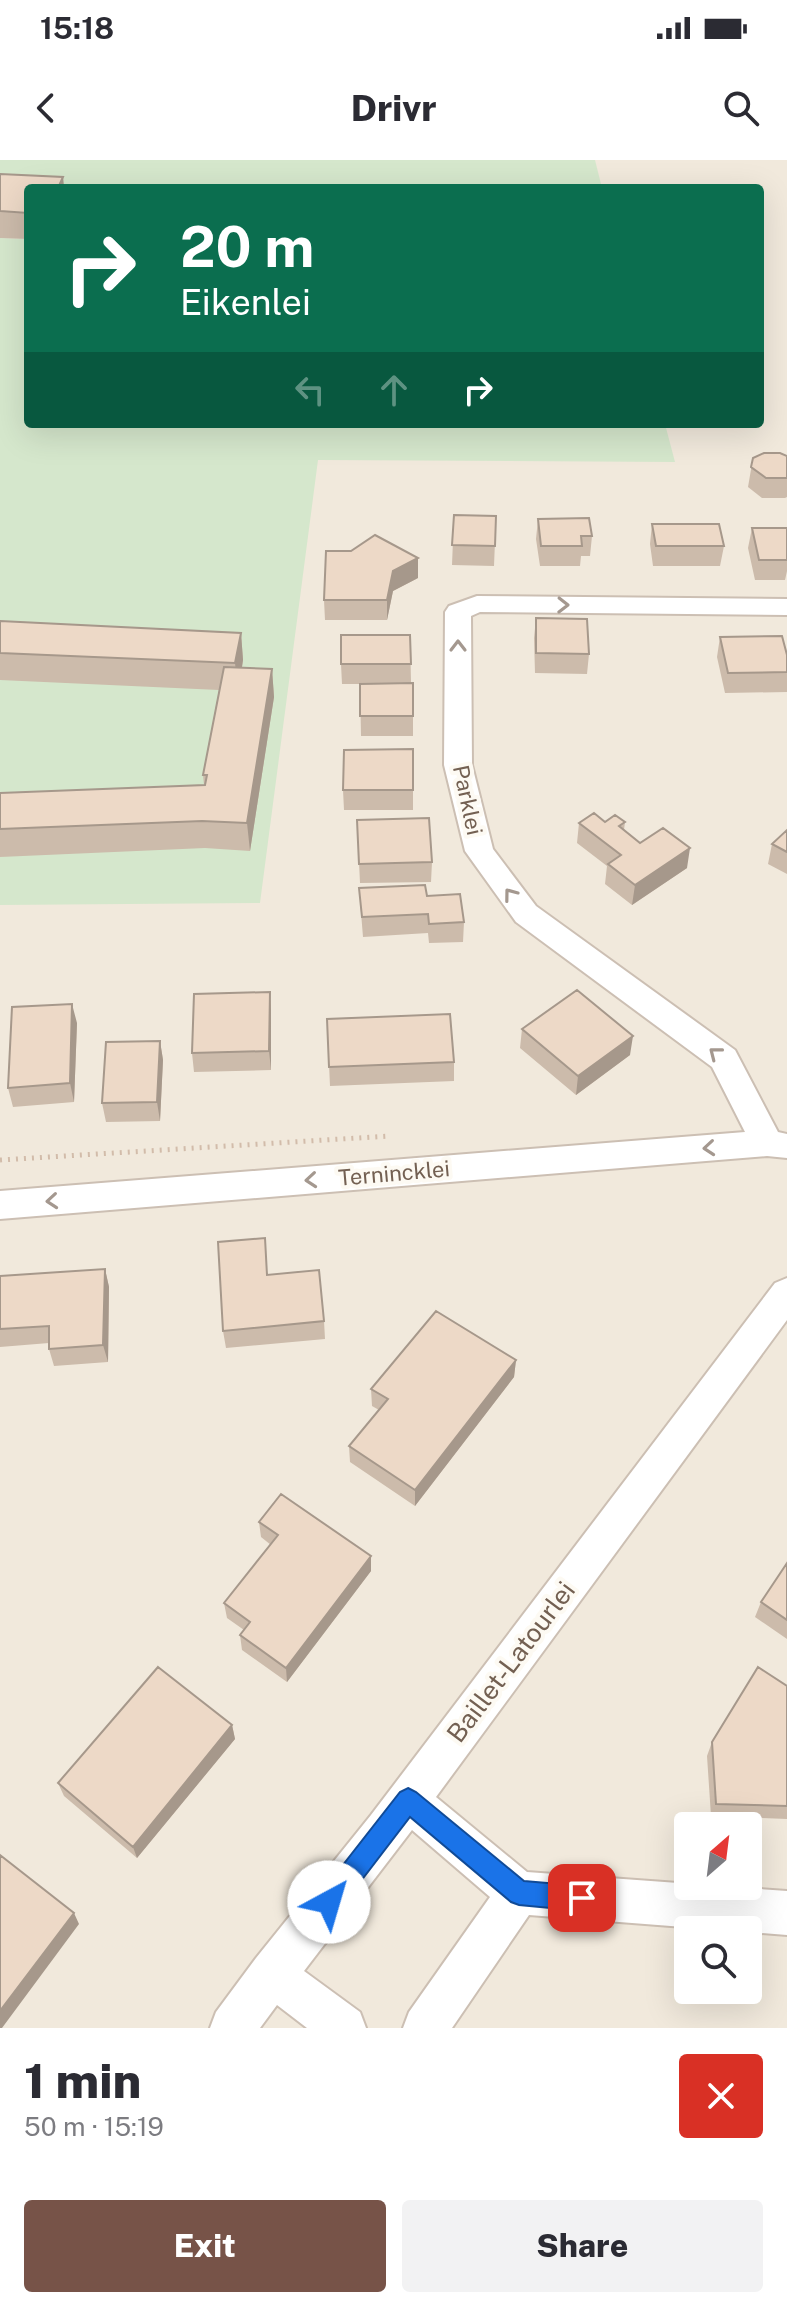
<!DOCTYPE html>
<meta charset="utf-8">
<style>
:root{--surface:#fff;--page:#f2f2f3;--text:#2b2b33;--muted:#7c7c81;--accent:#775348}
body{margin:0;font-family:"Public Sans",sans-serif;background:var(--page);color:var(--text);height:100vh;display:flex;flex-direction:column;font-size:30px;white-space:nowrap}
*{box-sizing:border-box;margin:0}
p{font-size:26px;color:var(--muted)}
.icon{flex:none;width:44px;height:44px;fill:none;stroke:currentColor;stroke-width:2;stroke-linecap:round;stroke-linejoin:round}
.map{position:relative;height:1868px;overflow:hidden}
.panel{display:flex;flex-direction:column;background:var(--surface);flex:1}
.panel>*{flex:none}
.top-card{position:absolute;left:24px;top:24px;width:740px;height:244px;border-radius:8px;box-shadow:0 8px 32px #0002;background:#0b6e4f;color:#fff;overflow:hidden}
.needle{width:52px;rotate:28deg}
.controls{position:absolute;left:674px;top:1652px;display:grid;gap:16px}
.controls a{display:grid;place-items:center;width:88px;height:88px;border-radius:8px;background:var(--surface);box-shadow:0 8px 32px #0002;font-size:40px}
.pin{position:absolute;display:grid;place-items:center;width:68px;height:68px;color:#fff;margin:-34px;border-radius:16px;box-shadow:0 4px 12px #0006}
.me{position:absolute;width:88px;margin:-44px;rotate:39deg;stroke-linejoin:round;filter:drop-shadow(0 0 6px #0008)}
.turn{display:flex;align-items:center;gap:28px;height:168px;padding:0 24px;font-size:36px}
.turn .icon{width:104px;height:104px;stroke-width:2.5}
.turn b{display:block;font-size:56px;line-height:68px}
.lanes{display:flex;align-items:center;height:76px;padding:0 24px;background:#0003;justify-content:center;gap:40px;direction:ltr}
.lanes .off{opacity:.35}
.round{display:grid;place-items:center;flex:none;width:84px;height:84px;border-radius:8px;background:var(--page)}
.head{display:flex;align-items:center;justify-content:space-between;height:136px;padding:0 24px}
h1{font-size:48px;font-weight:800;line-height:60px}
.primary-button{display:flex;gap:16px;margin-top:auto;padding:16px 24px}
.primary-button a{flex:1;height:92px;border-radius:8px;background:var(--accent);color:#fff;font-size:32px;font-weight:800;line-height:92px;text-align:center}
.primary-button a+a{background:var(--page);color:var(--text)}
.status{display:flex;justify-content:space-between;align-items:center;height:56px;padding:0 40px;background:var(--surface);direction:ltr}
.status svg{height:22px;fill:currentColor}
header{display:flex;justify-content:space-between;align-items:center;height:104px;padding:0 24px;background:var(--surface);font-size:36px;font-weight:800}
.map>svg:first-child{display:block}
.residential{fill:#f1e9dc;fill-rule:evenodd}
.green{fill:#d5e7cc}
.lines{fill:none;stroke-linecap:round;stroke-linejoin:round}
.minor-casing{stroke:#ccbfb3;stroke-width:4}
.path{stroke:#d2bcaa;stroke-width:5;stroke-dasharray:2 6;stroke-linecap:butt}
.minor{fill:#fff;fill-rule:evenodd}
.wall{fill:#ccbbab}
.shaded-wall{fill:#a6988b}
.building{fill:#edd9c7;stroke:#a6988b;stroke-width:2}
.oneway{stroke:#a4988f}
.route{fill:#1a73e8;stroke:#114b97;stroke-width:2}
.labels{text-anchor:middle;stroke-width:8;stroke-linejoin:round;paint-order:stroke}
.street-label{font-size:22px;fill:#736052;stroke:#fdfaf3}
.near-street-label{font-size:26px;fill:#736052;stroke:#fdfaf3}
</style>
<div class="status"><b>15:18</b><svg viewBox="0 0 49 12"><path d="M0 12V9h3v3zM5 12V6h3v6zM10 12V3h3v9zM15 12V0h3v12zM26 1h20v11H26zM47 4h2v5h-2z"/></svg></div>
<header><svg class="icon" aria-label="back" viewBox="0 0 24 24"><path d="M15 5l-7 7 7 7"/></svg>Drivr<svg class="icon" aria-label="search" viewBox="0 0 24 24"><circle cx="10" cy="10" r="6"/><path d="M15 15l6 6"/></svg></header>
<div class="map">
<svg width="787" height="1868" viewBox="0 0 787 1868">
<rect width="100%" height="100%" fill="#fbf6ed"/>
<!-- residential -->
<path class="residential" d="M0,0h787v1868h-787zM28,28h732v236h-732zM688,1666h60v60h-60zM688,1770h60v60h-60z"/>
<!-- green -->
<path class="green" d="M0,0h595l7,28h-574l-28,12z
M0,78l28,1v185h637l10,38 -357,-2 -58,443 -260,2v-48l206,-56 -206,20z"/>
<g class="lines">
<!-- minor casing -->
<g class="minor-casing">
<path id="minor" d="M477,436l310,3v16l-307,-3 -9,4 1,149 21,84 43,57 199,144 43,82 9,2v24l-20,-2 -767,63v-28l745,-59 -33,-65 -196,-145 -51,-71 -21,-86 1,-153 4,-6z
M787,1118v42l-351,477 91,75 260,19v44l-258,-20 -77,113h-49l6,-16 81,-115 -78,-67 -108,141 56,41 6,16h-59l-30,-23 -17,23h-50l6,-16 40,-54 115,-143 404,-532z"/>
</g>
<!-- path -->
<path class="path" d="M0,1000l390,-24"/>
<!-- minor -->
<use href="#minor" class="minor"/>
</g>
<!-- wall -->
<path class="wall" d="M0,14l63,3 1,11h-36v51l-28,-1z
M787,296v41l-2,1h-23l-14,-11 5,-29z
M454,355l42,1 -2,50 -42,-1z
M538,359l54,17 -2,20h-9l-1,10h-40l-4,-27z
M652,364l72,22 -4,20h-67l-3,-22z
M752,368h35v43l-2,9h-30l-7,-32z
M418,418l-25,13 -6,29h-62l-1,-20z
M536,458l53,36 -2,20 -52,-1 -1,-35z
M0,461l241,12 2,27 -1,8 30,1 2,28 -24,154 -45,-3 -205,9v-64l204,-8 -1,-10 16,-85 -219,-10z
M410,475l1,48h2v53h-52l-1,-52h-18l-1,-20z
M720,477l67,18v37l-62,1 -8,-36z
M413,589v61h-69l-1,-20z
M357,660l75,42 -1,20 -71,1z
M605,662h20l-1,8 16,13 47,25 -55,37 -27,-21 2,-18 -30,-23 2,-20z
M787,670v44l-19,-10 4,-20z
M359,728l68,8 37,26 -1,20 -34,1 -1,-10 -65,4z
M270,832l1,19v59l-77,2 -2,-19z
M327,859l127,43v19l-124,5z
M77,863l-3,79 -61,5 -5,-19z
M522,869l108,26 -54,40 -56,-47z
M160,881l3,19 -3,61 -54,1 -4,-19z
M105,1109l4,18 -1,75 -54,4 -5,-17v-6l-49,4v-71z
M268,1115l56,46 1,18 -99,9 -3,-17z
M516,1200l-2,17 -99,129 -65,-44 -1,-16 30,-36 -7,-4 -1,-17z
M259,1362l112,49 -84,111 -45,-32 -2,-15 4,-5 -17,-12 -3,-15 47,-58 -10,-8z
M787,1403v76l-32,-22 6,-15z
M787,1526v133l-76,-3 -4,-60 5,-14z
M232,1565l3,14 -98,119 -73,-62 -6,-13z"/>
<!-- shaded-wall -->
<path class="shaded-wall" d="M63,17l1,11h-6z
M418,398v20l-25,13 -6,29v-20l6,-29z
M241,473l2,27 -5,31 -3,-28z
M272,509l2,28 -24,154 -3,-28z
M690,688l-3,20 -55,37 3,-20z
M270,832l1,19v59l-2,-19z
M72,844l5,19 -3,79 -4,-19z
M633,876l-3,19 -54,40 2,-19z
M160,881l3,19 -3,61 -3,-19z
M105,1109l4,18 -1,75 -5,-17z
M516,1200l-2,17 -99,129v-16z
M371,1396v15l-84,111 -1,-14z
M232,1565l3,14 -98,119 -4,-11z
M74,1753l5,11 -77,104h-2v-17z"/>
<!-- building -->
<path class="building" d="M0,14l63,3 -5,11h-30v25l-28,-2z
M764,293h16l7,3v22h-21l-15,-11 2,-9z
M454,355l42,1 -1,30 -43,-1z
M589,358l3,18h-11l1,10h-41l-3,-27z
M652,364h67l5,22h-68z
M752,368h35v32h-28z
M375,375l43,23 -25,13 -6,29h-63l2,-49h25z
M536,458l51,1 2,35 -53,-1z
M0,461l241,12 -6,30 -235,-10z
M341,475h69l1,29h-70z
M782,476l5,19v17l-59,1 -8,-36z
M224,507l48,2 -25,154 -45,-2 -202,8v-36l205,-8 2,-10h-4z
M413,523v33h-53v-32z
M413,589v41h-70l1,-40z
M594,653l11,9 10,-7 10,7 -6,4 21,17 23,-15 27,20 -55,37 -27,-21 13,-9 -42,-32z
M429,658l3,44 -73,2 -2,-44z
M787,670v22l-15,-8z
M425,725l2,11 33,-2 4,28 -35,2 -1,-10 -66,3 -3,-29z
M577,830l56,46 -55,40 -56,-47z
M270,832l-1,59 -77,2 2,-59z
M72,844l-2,79 -62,5 4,-81z
M450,854l4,48 -125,5 -2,-48z
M160,881l-3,61 -55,1 4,-61z
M265,1078l2,37 52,-5 5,51 -101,10 -5,-89z
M105,1109l-2,76 -54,4v-23l-49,3v-53z
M436,1151l80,49 -101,130 -66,-44 39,-47 -17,-10z
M281,1334l90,62 -85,112 -46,-33 10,-13 -26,-19 54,-68 -19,-13z
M787,1403v57l-26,-18z
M158,1507l74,58 -99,122 -75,-64z
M758,1507l29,19v120l-71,-2 -4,-62z
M0,1695l74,58 -74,98z"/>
<!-- one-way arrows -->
<defs><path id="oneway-chevron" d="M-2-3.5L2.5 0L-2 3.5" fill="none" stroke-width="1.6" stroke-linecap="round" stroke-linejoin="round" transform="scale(2)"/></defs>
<g class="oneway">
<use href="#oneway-chevron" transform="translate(563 445) rotate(1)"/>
<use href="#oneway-chevron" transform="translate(458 486) rotate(-90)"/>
<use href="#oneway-chevron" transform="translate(510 734) rotate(-127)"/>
<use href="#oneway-chevron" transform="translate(715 893) rotate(-142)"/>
<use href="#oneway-chevron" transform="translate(709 988) rotate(175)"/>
<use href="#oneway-chevron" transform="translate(311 1020) rotate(175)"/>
<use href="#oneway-chevron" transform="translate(52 1041) rotate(175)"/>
</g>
<!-- route -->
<path class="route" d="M408,1628l8,4 108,89 58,5 9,4 4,8 -4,9 -9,4 -63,-6 -8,-3 -101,-85 -72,94 -9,3 -8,-3 -4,-9 4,-9 79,-101z"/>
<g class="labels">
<!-- street labels -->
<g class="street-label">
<text transform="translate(468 640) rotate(78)" y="8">Parklei</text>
<text transform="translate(394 1013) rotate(-5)" y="8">Ternincklei</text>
</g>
<!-- near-street labels -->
<g class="near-street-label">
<text transform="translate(511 1502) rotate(-53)" y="9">Baillet-Latourlei</text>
</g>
</g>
</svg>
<div class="controls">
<a><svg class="needle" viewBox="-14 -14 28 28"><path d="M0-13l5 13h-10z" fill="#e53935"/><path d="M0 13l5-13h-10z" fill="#7c7c81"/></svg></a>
<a><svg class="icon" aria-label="search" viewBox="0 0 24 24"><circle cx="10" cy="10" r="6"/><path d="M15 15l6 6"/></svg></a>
</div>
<div class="pin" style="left:582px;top:1738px;background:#d93025"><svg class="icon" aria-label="arrive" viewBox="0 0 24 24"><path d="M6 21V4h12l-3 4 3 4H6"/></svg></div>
<svg class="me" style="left:329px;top:1742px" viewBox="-20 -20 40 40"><circle r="19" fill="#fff"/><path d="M0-13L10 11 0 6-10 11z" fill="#1a73e8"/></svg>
<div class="top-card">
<div class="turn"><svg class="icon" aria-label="right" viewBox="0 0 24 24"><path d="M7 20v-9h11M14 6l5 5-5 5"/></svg><div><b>20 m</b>Eikenlei</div></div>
<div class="lanes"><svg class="icon off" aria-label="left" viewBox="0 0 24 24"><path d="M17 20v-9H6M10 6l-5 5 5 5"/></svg><svg class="icon off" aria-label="ahead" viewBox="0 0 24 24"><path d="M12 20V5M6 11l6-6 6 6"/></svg><svg class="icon" aria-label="right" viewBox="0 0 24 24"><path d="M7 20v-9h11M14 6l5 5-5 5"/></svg></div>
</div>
</div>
<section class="panel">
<div class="head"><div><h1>1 min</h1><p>50 m · 15:19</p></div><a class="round" style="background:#d93025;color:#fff"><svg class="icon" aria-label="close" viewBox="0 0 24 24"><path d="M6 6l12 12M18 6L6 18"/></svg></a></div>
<div class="primary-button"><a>Exit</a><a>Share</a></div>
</section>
